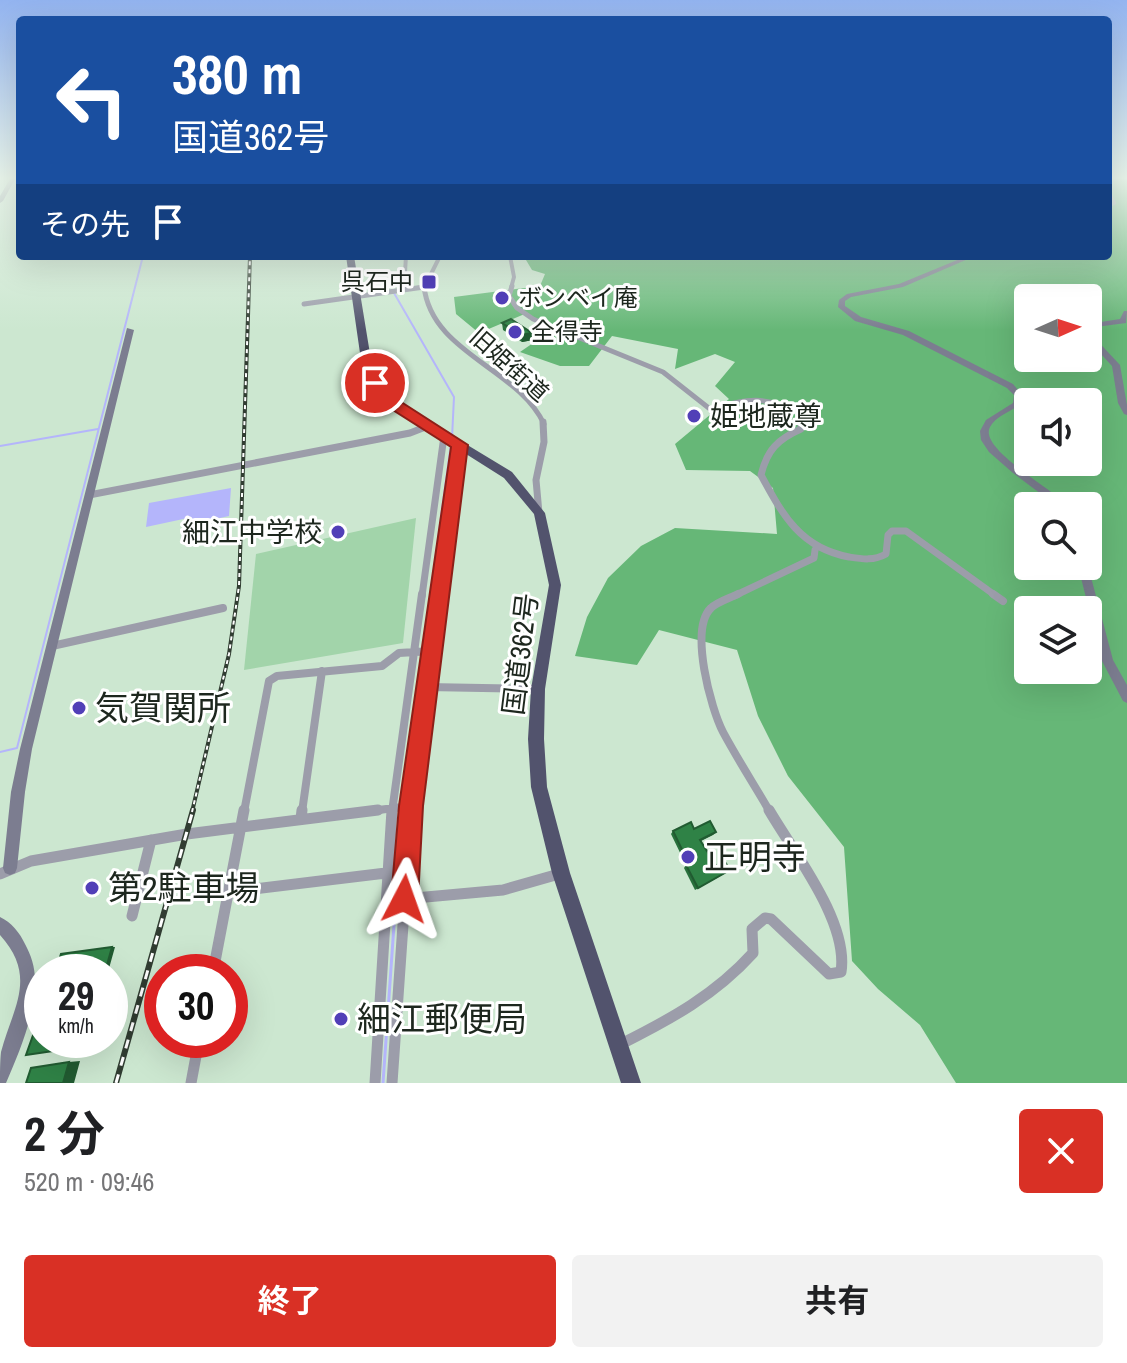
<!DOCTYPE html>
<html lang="ja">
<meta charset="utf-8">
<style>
:root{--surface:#fff;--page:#f2f2f2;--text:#202124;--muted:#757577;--accent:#d93025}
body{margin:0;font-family:"Archivo Narrow","Noto Sans JP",sans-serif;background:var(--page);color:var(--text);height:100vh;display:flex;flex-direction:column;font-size:30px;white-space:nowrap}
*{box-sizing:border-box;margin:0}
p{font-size:26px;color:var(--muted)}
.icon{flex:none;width:44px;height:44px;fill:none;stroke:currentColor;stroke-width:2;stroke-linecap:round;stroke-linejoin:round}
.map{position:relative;height:1083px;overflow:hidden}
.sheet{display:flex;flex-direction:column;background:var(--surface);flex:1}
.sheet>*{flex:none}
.top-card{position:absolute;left:16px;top:16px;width:1096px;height:244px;border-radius:8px;box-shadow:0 8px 32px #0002;background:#1a4fa0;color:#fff;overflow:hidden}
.needle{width:52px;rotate:87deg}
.fabs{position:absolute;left:1014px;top:284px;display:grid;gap:16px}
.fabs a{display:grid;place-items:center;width:88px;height:88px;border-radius:8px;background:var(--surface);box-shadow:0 8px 32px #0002;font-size:40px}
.speed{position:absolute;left:24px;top:954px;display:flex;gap:16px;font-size:40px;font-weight:700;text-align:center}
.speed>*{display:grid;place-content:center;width:104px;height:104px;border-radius:50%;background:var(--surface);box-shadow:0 8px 32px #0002;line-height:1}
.speed small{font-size:20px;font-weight:400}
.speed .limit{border:12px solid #d22;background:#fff;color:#111}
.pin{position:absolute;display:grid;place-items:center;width:68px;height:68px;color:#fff;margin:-34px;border:4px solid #fff;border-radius:50%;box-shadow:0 2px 8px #0007}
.me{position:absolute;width:88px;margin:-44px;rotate:4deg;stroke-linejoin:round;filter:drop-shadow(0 0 6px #0008)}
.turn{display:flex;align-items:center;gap:28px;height:168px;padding:0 24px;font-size:36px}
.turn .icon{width:104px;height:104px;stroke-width:2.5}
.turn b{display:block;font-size:56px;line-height:68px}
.then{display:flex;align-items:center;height:76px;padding:0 24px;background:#0003;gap:16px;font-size:30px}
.round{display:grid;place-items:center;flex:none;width:84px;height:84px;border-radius:8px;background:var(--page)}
.headline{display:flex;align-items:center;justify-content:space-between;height:136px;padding:0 24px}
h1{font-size:48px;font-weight:700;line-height:60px}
.button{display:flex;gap:16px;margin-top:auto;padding:16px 24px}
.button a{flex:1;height:92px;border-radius:8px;background:var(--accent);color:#fff;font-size:32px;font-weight:700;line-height:92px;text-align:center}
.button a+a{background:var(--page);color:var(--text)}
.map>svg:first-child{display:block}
.green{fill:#a2d4aa}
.forest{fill:#66b777;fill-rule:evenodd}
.water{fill:#b4b5fb}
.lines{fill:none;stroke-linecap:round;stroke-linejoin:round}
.stream-far1{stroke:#b4b5fb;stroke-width:2}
.stream{stroke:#b4b5fb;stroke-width:3}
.street-far4{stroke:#9c9daa;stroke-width:4}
.street-far3{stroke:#9c9daa;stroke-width:5}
.street-far2{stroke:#9c9daa;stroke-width:7}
.street-far1{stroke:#9c9daa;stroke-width:8}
.street{stroke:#9c9daa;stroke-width:11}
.secondary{fill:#7c7d90;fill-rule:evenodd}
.highway{fill:#52536d;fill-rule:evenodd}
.rail-far1-casing{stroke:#313d32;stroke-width:4}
.rail-casing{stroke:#313d32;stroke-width:6}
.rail-far1{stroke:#fff;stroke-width:2;stroke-dasharray:4;stroke-linecap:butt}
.rail{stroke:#fff;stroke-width:3;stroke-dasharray:9;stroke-linecap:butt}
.wall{fill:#28703c}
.shaded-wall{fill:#215b31}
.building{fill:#2f8246;stroke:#215b31;stroke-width:2}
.route{fill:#d93025;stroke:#8d1f18;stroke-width:2}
.poi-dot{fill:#513fb7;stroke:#fff;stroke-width:3}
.labels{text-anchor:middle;stroke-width:6;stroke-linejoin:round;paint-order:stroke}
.far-poi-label{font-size:24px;fill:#1d271e;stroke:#fff;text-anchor:start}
.far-street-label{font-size:24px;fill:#1d271e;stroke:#fff}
.poi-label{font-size:28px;fill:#1d271e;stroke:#fff;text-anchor:start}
.street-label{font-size:28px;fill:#1d271e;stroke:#fff}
.near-poi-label{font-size:34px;fill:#1d271e;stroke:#fff;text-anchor:start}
</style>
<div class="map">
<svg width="1127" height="1083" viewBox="0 0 1127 1083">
<rect width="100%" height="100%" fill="#cce7d0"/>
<!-- green -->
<path class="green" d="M416,518l-13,125 -159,27 12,-116z"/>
<!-- forest -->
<path class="forest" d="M1108,179h19v904h-171l-36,-58 -42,-36 -26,-28 -8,-114 -56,-71 -30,-60 -21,-66 -78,-20 -22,35 -62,-9 12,-39 21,-39 33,-32 34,-18 102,6 -4,-46 -23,-17 -64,-1 -11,-26 54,-45 -14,-13 20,-24 -20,-8 -40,15 3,-20 -66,-13 -23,30h-29l-40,-14 32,-22 -25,-17 -48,20 -23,-19 -2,-17 86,-11 5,-12 -13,-4 -6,-10 12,-4h570zM1028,298h60v60h-60zM1028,402h60v60h-60zM1028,506h60v60h-60zM1028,610h60v60h-60z"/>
<!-- water -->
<path class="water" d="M231,488l-2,28 -41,9v-7l-42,9 3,-24z"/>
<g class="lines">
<!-- stream-far1 -->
<path class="stream-far1" d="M394,293l60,104 -2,41
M0,446l98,-17
M423,648l28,-204
M0,752l17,-4 126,-492
M402,802l20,-148
M402,812v-3"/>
<!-- stream -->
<path class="stream" d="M383,1083l19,-273"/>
<!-- street-far4 -->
<path class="street-far4" d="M1108,190l6,13 -6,2
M510,256l4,21 -3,11
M404,288l2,-32
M417,288l7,-1
M424,288l16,-32"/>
<!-- street-far3 -->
<path class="street-far3" d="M424,286c7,67 94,82 120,138
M512,286l-3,10 8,12 16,11 130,53 47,37c38,-11 55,-14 90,5l1,10
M304,304l120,-17"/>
<!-- street-far2 -->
<path class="street-far2" d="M801,422v7c-23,10 -34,21 -40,46 22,41 40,73 88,82 13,2 25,4 37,-3l2,-19 4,-4h14l90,65
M89,495l321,-62 18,-7
M539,513l-3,-33 8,-38 -1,-20
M422,596l22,-160
M439,596l21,-151
M734,596l80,-38 1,-8"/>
<!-- street-far1 -->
<path class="street-far1" d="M738,594c-8,4 -21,8 -27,14 -22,21 0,101 12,124 15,28 32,54 47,80
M993,594l10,7
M52,646l171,-38
M427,687l110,2
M244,812l25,-131 8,-5 105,-10 17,-13 33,-2
M302,812l20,-141
M362,812l49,-6
M392,812l30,-218
M411,812l29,-218"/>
<!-- street -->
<path class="street" d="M301,819l1,-9
M0,874l31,-13 156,-27 191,-24
M229,892l157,-19
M404,899l99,-9 56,-16
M132,916l19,-76
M213,972l31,-162
M621,1044c50,-25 94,-49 132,-91l-1,-24 13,-11 6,1 58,55 12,-2c8,-50 -47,-119 -72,-162
M191,1083l8,-43
M375,1083l17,-273
M392,1083l19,-273"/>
<!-- secondary -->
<path class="secondary" d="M10,179h5l-12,22 -3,2v-7z
M967,256h8l-72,31 -52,10 -6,4v5l16,11 48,14 104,53 9,11 -1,9c-9,7 -25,12 -31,23 -12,22 65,63 78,79h-11l-44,-33 -24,-21 -8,-12 -1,-9 6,-11 27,-17 1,-8 -7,-7 -104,-53 -48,-14 -17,-14 1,-7 8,-6 52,-10z
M1124,311h3l-1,12 -38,5v-4l32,-5z
M127,328l7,2 -102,419 -7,43 -8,76 -2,5 -5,2 -5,-2 -2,-5 8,-76 9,-43z
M1088,334h3l29,31 7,40v10l-3,-1 -6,-11 -6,-37 -24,-26z
M1078,566h10l25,94 14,25v18l-4,-2 -21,-40z
M0,917c11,5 20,16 25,27 6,11 10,23 10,36 1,33 -16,73 -29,103h-6c0,-10 0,-22 1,-31 12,-45 37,-75 -1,-117z"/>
<!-- highway -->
<path class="highway" d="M346,256h8l17,104 8,22 14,18 119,72 33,41 16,72 -16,104 -1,50 3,48 23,86 71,210h-20l-69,-210 -21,-86 -3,-48 3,-50 18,-104 -15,-71 -30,-36 -117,-74 -15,-19 -11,-25z"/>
<!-- rail-far1 casing -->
<g class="rail-far1-casing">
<path id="rail-far1" d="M192,812l37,-158 10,-68 11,-330"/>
</g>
<!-- rail casing -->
<g class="rail-casing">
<path id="rail" d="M116,1083l77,-273"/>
</g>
<!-- rail-far1 -->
<use href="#rail-far1" class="rail-far1"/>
<!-- rail -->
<use href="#rail" class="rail"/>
</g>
<!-- wall -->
<path class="wall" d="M502,323l30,10 1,7 -11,2 -19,-12z
M694,829l22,3 -3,3 -12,6 16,26 9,6 -31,17 -11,-22 2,-3 -15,-31 2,-3z"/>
<!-- shaded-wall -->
<path class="shaded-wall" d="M532,333l1,7 -11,2 -1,-7z
M112,947h3l-7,25h-3z
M80,1061l-6,22h-11l6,-21z"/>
<!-- building -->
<path class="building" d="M511,319l21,14 -11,2 -19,-12z
M710,821l6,11 -16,8 17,27 8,-5 5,8 -32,18 -12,-23 3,-1 -16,-33 18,-9 3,7z
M112,947l-7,25h-50l6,-18z
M42,1010v30h43v2l-5,5 -54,8z
M69,1062l-6,21h-37l5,-15z"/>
<!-- sky -->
<linearGradient id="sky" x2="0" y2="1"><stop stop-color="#93b4f0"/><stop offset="0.54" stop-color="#e8f4ea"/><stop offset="1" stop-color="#e8f4ea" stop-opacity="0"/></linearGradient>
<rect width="1127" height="330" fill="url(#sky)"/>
<!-- route -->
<path class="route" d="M375,378l5,1 15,19 73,47 -45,361 -5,93 -4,9 -10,4 -9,-4 -4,-9 8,-93 52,-359 -66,-42 -17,-22z"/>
<!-- markers -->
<g class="poi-dot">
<rect x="421" y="274" width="16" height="16" rx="4"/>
<circle cx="502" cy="298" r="8"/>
<circle cx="515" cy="332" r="8"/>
<circle cx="694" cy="416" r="8"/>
<circle cx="338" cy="532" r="8"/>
<circle cx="79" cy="708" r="8"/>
<circle cx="688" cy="857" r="8"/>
<circle cx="92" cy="888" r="8"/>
<circle cx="341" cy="1019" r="8"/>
</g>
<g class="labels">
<!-- far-poi labels -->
<g class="far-poi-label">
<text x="413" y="290" text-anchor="end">呉石中</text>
<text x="518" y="306">ボンベイ庵</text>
<text x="531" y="340">全得寺</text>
</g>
<!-- far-street labels -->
<g class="far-street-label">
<text transform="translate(509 365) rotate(42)" y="8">旧姫街道</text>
</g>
<!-- poi labels -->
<g class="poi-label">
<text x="710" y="426">姫地蔵尊</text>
<text x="322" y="542" text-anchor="end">細江中学校</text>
</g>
<!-- street labels -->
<g class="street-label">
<text transform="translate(520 654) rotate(-83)" y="10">国道362号</text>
</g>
<!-- near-poi labels -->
<g class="near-poi-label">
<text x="95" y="720">気賀関所</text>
<text x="704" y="869">正明寺</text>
<text x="108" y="900">第2駐車場</text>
<text x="357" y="1031">細江郵便局</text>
</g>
</g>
</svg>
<div class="fabs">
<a><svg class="needle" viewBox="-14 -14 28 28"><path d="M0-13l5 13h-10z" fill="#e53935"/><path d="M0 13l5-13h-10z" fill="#757577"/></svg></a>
<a><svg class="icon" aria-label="sound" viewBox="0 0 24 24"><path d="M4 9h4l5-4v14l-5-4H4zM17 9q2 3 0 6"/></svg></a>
<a><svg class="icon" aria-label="search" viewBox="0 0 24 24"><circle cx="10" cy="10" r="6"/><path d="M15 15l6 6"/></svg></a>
<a><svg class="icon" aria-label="layers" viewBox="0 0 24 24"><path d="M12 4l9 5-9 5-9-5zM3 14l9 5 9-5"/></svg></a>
</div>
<div class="speed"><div>29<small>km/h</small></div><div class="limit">30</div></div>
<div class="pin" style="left:375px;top:383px;background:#d93025"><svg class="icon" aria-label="arrive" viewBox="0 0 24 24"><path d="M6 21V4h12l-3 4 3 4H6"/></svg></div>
<svg class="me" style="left:404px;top:899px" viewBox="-20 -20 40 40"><path d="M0-17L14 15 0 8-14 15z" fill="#d93025" stroke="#fff" stroke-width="4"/></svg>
<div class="top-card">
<div class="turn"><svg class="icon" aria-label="left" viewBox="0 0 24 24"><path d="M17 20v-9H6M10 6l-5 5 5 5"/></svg><div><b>380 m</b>国道362号</div></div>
<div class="then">その先<svg class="icon" aria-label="arrive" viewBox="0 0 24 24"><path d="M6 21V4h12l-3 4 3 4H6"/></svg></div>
</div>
</div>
<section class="sheet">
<div class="headline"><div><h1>2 分</h1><p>520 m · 09:46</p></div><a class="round" style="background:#d93025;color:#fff"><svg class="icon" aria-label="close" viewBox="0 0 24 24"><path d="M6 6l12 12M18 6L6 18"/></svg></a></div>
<div class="button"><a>終了</a><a>共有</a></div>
</section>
